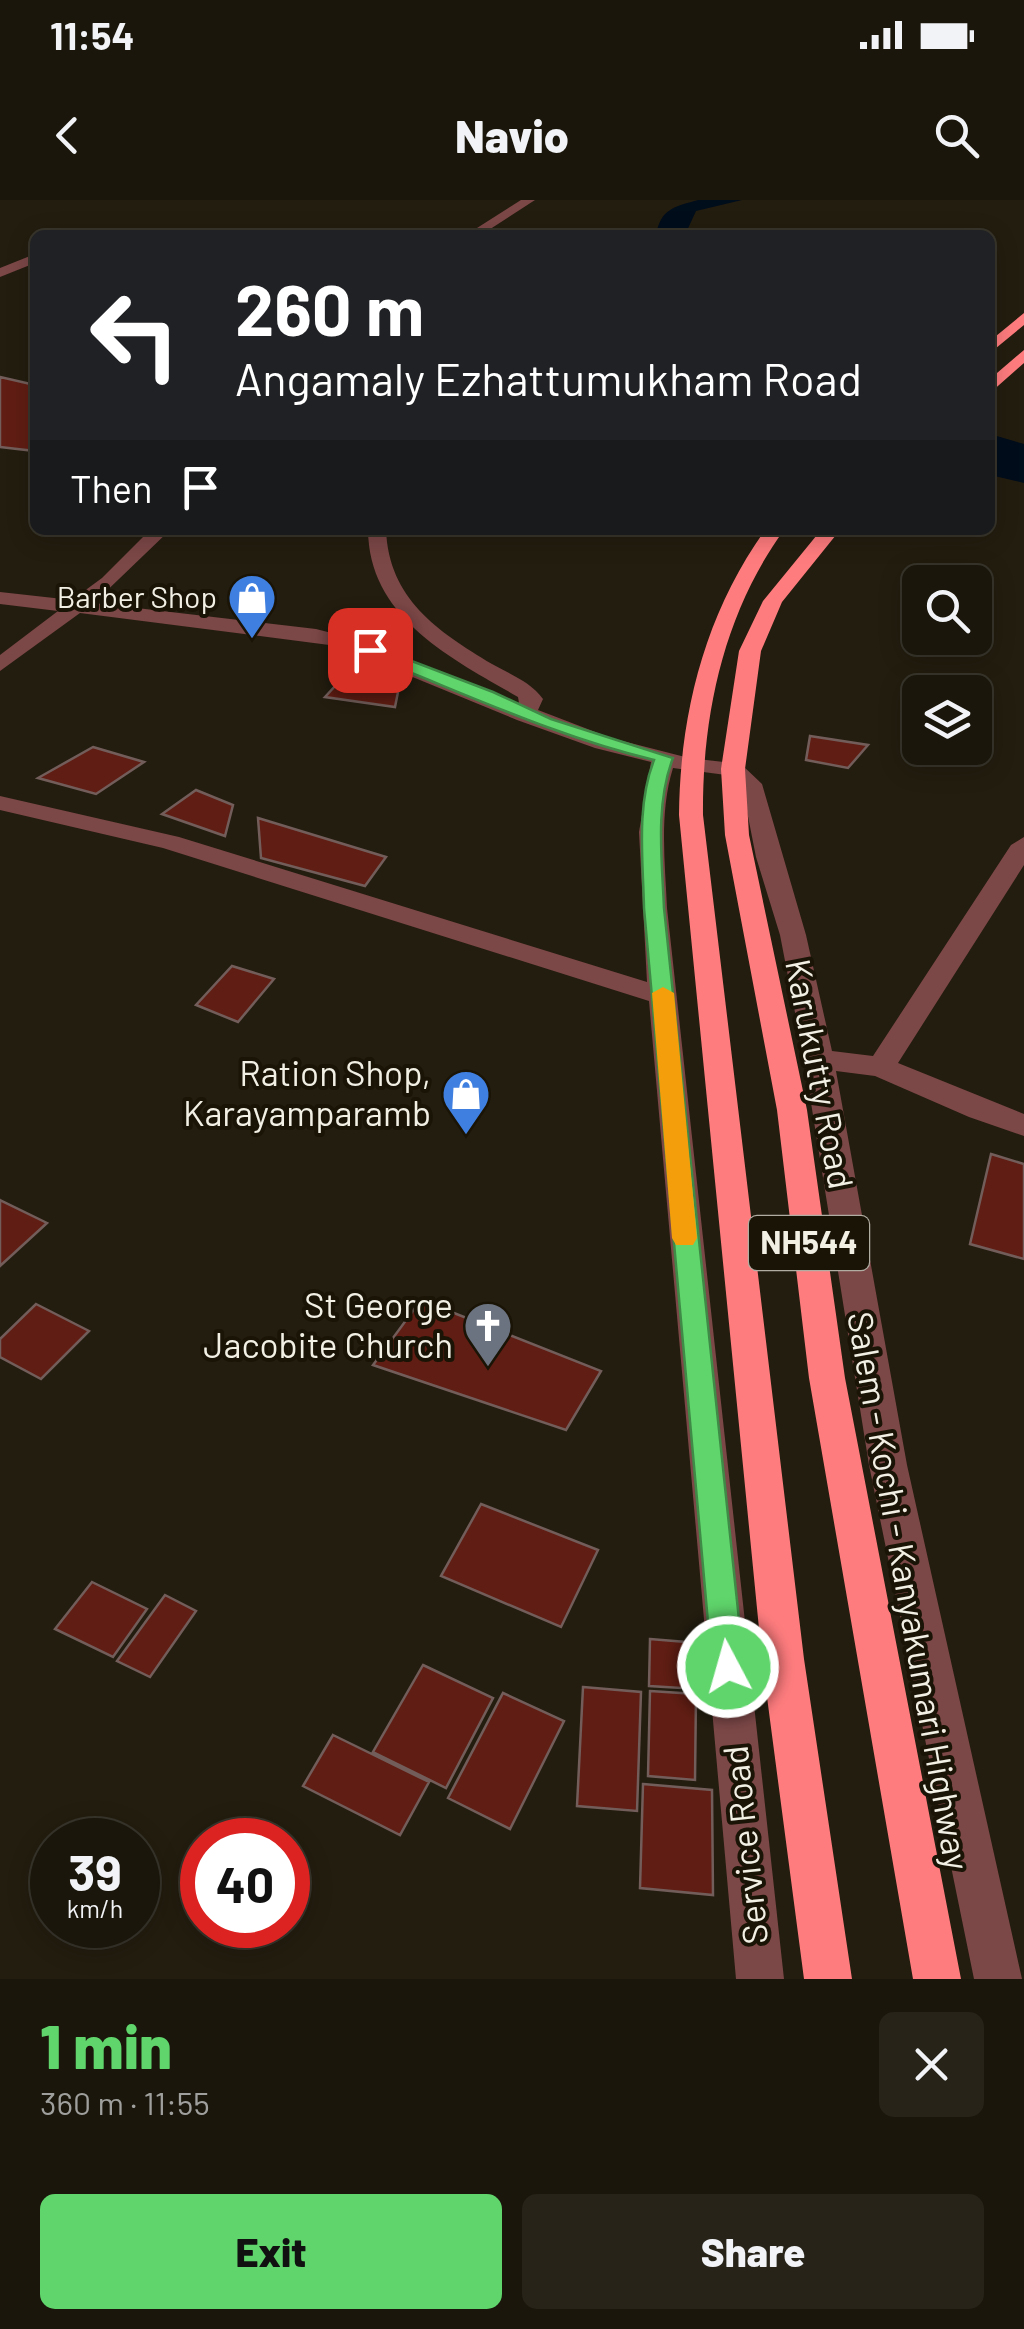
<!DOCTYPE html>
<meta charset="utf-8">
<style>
:root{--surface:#1a160b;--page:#272319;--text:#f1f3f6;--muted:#9f9f9d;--line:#38352c;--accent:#5fd56b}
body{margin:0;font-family:Barlow,sans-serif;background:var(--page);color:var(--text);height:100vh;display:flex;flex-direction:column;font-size:38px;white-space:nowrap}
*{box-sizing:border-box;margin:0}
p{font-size:32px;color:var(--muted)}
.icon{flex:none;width:55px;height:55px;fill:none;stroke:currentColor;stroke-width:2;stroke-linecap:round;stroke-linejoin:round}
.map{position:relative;height:1779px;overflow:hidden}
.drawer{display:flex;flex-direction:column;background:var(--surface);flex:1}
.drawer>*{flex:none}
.top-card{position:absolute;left:30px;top:30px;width:965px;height:305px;border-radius:15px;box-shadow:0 5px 25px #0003,0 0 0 2px var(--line);background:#202124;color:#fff;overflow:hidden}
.fabs{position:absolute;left:902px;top:365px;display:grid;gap:20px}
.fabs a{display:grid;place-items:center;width:90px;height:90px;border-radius:15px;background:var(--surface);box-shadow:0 5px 25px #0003,0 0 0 2px var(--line);font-size:50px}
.speed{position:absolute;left:30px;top:1618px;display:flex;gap:20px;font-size:50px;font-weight:700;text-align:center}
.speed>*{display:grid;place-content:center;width:130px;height:130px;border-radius:50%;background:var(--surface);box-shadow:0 5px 25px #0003,0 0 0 2px var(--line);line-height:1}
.speed small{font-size:25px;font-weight:400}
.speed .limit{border:15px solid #d22;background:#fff;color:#111}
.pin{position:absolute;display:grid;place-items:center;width:85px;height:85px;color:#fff;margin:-42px;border-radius:20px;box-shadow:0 5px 15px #0006}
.me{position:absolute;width:110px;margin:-55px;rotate:354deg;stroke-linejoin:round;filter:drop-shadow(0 0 8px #0008)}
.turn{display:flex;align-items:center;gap:35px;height:210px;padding:0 40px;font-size:45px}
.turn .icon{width:130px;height:130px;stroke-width:2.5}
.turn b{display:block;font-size:70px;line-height:85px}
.then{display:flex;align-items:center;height:95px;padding:0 40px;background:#0003;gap:20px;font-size:38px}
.round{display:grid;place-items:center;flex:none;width:105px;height:105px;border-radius:15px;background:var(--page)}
.overview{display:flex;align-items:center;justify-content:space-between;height:170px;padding:0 40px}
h1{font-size:60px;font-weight:800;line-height:75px;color:var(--accent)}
.button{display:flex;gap:20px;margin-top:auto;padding:20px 40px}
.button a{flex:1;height:115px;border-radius:15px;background:var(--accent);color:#111;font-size:40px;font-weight:800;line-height:115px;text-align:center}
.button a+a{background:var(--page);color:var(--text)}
.status{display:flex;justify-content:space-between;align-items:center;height:70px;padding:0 50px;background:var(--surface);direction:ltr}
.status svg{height:28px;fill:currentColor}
header{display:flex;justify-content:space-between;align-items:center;height:130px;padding:0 40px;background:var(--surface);font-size:45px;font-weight:800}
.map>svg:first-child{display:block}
.water{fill:#000d1b}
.building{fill:#601d13;stroke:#725d5a;stroke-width:2.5}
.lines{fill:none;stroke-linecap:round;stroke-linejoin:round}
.minor{fill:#7c4747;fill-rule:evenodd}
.highway{fill:#ff7c7e;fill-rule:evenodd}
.route{fill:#5fd56b;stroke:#3e8a46;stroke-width:2.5}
.slow{fill:#f59e0b}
.labels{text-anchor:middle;stroke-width:8;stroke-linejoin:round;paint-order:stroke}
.far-poi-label{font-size:30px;fill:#f2efe5;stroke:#1a1406;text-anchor:end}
.shield{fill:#1a1406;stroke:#b1ada2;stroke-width:2.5}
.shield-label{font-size:32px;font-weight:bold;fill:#f2efe5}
.poi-label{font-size:35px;fill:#f2efe5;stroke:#1a1406;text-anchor:end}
.street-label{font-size:35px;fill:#f2efe5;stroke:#1a1406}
</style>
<div class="status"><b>11:54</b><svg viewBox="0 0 49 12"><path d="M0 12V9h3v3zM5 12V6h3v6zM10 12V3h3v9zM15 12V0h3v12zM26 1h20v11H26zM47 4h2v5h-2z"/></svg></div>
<header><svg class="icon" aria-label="back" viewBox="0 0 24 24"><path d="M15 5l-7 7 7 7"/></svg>Navio<svg class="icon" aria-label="search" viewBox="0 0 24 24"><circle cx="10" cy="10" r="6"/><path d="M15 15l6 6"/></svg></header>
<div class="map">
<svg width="1024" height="1779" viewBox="0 0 1024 1779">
<rect width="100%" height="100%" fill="#231d0f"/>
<!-- water -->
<path class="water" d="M698,0h44l-46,11 -11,24h-29c5,-26 17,-28 42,-35z
M990,234l34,10v39l-34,-8z"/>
<!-- building -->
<path class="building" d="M0,177l35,8v66l-35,-4z
M358,461l42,21 -5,25 -70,-10z
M810,536l58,9 -20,23 -42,-8z
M93,547l51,15 -48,32 -58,-16z
M196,590l37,15 -8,31 -63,-22z
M258,618l128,39 -21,29 -104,-28z
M232,766l42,13 -36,43 -42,-17z
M991,954l33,10v95l-54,-15z
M0,1000l47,23 -47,43z
M421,1100l180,71 -35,59 -193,-65z
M36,1104l53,27 -48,48 -41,-22v-18z
M481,1304l117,46 -37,77 -120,-51z
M92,1382l55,27 -34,48 -58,-28z
M165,1395l31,16 -46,66 -33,-16z
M650,1439l48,4v46l-49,-3z
M423,1465l70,33 -47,90 -73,-36z
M583,1487l58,5 -4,119 -60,-5z
M650,1491l46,3 -1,86 -47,-4z
M503,1493l61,28 -54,108 -62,-31z
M333,1535l96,47 -29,53 -97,-49z
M643,1584l69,6 1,105 -73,-7z"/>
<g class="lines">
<!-- minor -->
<path class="minor" d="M521,0h14l-54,35h-15z
M35,54v9l-35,14v-9z
M150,330h20l-76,73 222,26 35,9 168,65 -1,-6c-67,-39 -149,-79 -150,-167h18c3,69 51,101 106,134 18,10 39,18 51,35l-5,11 73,28 78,20 52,6 21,20 44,151 26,116 41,5 138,-211 13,-8v28l-126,198 126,51v22l-55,-19 -94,-41 -39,-5 71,394 115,514h-48l-105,-514 -65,-406 -24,-124 -24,-78 -13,-66 -17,-16 -53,-7c-14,45 -8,94 -6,140l117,1071h-48l-87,-978 -486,-153 -163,-38v-14l179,41 468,145 -8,-150 12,-70 -56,-14 -78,-28 -180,-74 -257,-33 -80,58v-16l58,-44 -58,-7v-12l72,8 30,-22z"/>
<!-- highway -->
<path class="highway" d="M1024,113v12l-34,28v-12z
M1024,150v13l-34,30v-14z
M765,330h19c-60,82 -82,185 -81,285l101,844 48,320h-48l-42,-320 -83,-844c1,-102 26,-201 86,-285z
M821,330h19l-58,72 -21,49 -16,118 4,66 58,275 38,268 116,601h-48l-104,-601 -32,-268 -52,-275 -4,-66 18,-118 24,-50z"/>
</g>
<!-- route -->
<path class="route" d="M364,447h11l118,45 58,27 122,39c-18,47 -11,101 -9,150l80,759 -5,10 -11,5 -11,-5 -5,-10 -68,-759c-1,-48 -8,-102 10,-148 -101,-24 -194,-69 -290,-106z"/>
<!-- slow -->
<path class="slow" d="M663,787l11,6 23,245 -4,7h-17l-4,-7 -20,-245z"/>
<!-- icons -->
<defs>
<g id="shop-pin" transform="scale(2.5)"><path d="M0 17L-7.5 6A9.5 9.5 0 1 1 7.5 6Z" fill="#3f7fe0" stroke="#1a1406"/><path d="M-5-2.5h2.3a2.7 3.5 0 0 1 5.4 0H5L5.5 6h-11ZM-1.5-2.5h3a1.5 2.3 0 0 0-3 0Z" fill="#fff"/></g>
<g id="church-pin" transform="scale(2.5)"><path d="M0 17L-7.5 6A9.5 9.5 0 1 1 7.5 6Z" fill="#6b7280" stroke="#1a1406"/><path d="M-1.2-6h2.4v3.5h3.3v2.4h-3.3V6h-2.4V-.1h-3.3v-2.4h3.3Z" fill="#fff"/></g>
</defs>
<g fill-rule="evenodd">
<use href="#shop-pin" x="252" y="398"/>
<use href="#shop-pin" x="466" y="894"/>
<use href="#church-pin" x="488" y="1126"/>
</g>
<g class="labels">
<!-- far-poi labels -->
<g class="far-poi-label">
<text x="217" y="408">Barber Shop</text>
</g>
<!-- shield labels -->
<rect class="shield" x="749" y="1016" width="120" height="54" rx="8"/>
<g class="shield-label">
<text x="809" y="1054">NH544</text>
</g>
<!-- poi labels -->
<g class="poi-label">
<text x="431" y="886">Ration Shop,<tspan x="431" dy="40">Karayamparamb</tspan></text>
<text x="453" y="1118">St George<tspan x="453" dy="40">Jacobite Church</tspan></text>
</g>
<!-- street labels -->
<g class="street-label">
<text transform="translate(819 874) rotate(79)" y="12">Karukutty Road</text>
<text transform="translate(908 1391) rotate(80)" y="12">Salem - Kochi - Kanyakumari Highway</text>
<text transform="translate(746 1645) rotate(-96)" y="12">Service Road</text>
</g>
</g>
</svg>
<div class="fabs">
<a><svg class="icon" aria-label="search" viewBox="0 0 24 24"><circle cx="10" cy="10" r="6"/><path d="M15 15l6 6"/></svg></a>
<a><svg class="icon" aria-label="layers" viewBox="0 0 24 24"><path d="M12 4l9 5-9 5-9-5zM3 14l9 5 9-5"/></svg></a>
</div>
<div class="speed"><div>39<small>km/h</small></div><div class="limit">40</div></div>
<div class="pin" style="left:370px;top:450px;background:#d93025"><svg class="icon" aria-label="arrive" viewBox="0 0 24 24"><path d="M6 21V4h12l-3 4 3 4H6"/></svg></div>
<svg class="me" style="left:728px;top:1467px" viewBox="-20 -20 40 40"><circle r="17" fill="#5fd56b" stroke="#fff" stroke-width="3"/><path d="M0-11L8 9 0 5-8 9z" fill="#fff"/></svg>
<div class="top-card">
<div class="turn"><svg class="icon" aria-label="left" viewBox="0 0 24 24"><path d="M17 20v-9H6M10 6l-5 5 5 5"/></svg><div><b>260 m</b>Angamaly Ezhattumukham Road</div></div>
<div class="then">Then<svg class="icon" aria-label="arrive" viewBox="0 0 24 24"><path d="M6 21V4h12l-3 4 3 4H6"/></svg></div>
</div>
</div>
<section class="drawer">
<div class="overview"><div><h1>1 min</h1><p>360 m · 11:55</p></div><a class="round"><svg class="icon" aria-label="close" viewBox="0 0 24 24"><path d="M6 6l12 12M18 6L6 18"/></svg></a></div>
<div class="button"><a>Exit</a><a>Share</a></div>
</section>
